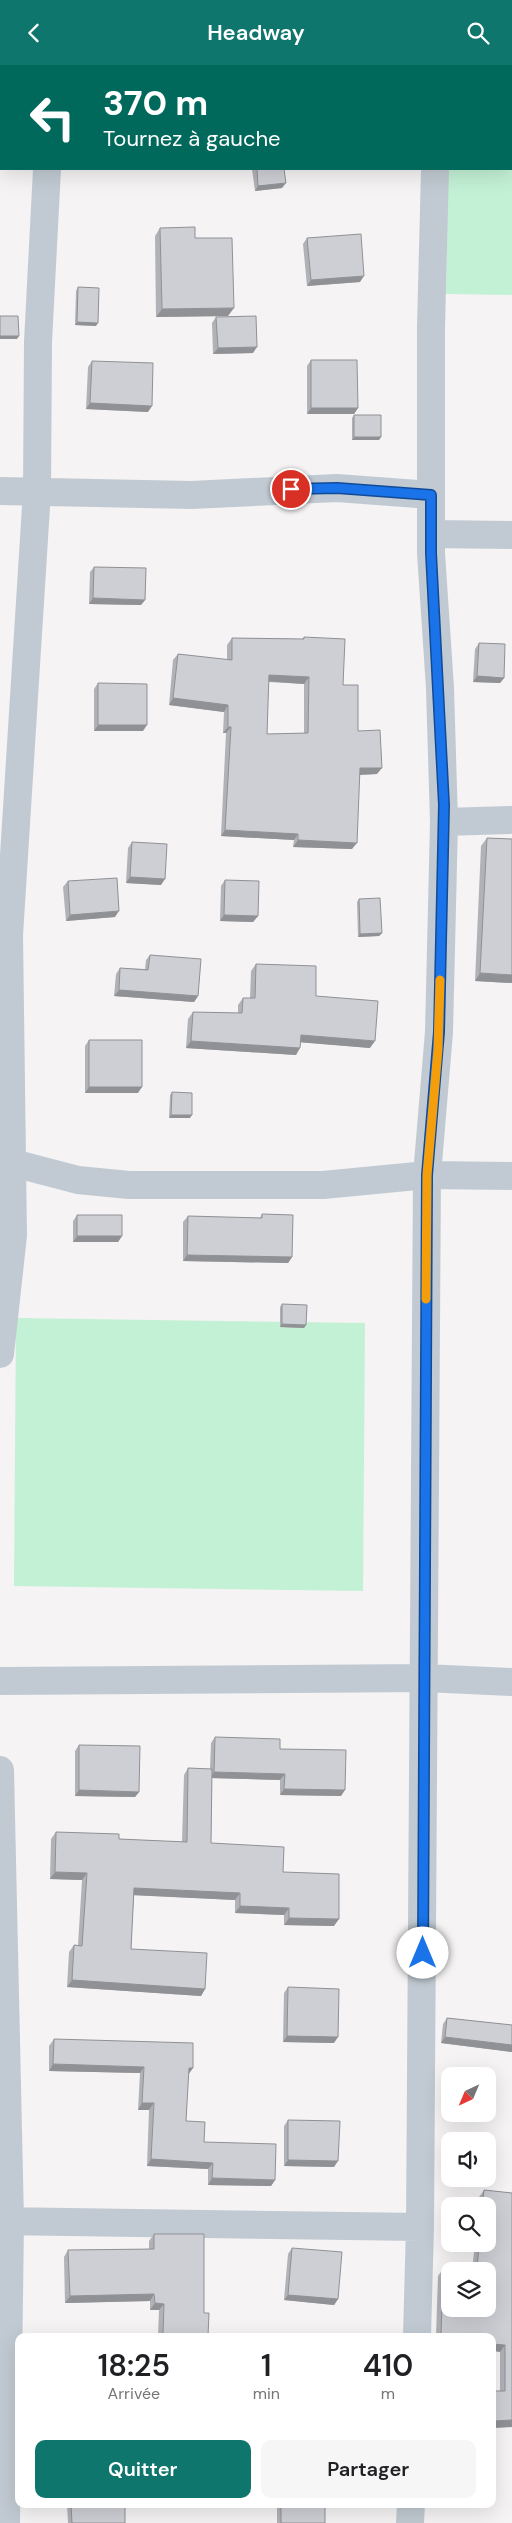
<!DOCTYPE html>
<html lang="fr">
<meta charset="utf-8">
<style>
:root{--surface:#fff;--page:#f6f6f6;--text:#202124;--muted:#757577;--accent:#0f766e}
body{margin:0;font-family:"DM Sans",sans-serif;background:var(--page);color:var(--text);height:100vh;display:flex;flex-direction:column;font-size:19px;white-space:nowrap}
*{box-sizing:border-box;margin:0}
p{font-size:16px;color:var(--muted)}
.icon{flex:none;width:28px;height:28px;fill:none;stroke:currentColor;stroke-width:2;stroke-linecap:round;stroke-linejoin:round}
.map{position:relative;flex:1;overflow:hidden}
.panel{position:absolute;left:15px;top:2268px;width:481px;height:175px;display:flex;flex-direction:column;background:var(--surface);border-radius:10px;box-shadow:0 5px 20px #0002}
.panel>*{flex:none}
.banner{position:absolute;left:0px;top:0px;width:512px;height:105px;box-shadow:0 5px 20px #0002;background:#00695c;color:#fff;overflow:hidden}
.needle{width:32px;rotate:224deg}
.buttons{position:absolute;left:441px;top:2002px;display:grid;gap:10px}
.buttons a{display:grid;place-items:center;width:55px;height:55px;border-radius:10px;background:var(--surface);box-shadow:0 5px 20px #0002;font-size:25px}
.pin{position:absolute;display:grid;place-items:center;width:42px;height:42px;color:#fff;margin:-21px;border:2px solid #fff;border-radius:50%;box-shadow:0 1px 5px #0007}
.me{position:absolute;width:55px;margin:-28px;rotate:0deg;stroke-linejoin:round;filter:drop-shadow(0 0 4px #0008)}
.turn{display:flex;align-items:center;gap:18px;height:105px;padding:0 20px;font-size:22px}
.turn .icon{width:65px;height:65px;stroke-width:2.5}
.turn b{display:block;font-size:35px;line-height:42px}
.eta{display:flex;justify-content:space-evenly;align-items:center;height:85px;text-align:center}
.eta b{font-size:30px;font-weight:600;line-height:35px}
.button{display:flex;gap:10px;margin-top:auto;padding:10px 20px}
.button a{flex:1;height:58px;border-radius:10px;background:var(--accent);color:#fff;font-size:20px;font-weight:600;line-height:58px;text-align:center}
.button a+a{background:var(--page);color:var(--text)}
header{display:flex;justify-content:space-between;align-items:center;height:65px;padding:0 20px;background:var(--accent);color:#fff;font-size:22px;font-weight:600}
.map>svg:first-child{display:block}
.green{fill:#c3f1d5}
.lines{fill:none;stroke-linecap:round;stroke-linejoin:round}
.street{stroke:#c1cad2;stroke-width:28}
.wall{fill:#b0b2b7;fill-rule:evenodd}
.shaded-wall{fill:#909195}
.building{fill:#cdcfd5;stroke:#909195;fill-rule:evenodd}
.route-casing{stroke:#114b97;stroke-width:12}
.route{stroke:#1a73e8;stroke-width:9}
.slow{stroke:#f59e0b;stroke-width:9}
</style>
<header><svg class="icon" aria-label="back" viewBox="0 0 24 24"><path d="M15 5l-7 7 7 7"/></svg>Headway<svg class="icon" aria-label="search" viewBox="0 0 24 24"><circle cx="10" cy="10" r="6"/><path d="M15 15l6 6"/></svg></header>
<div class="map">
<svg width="512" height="2458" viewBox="0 0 512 2458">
<rect width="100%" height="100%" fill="#f5f3f3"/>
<!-- green -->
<path class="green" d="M512,75v155l-66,-1 2,-125h63z
M16,1253l349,5 -2,268 -349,-5z"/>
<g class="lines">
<!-- street -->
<path class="street" d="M48,1v-1
M437,1v-1
M0,426l191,4 146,-7 94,7
M432,469l80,1
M444,757l66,-2
M0,1097l13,1 65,17 51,5h194l104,-10 85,1
M0,1289l13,-119 -4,-300 28,-444 1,-149 9,-173
M0,1616l425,-3 87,4
M0,1705l10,451 -4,302
M0,2156l420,6 7,-1052 12,-143 5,-210 -4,-134 -9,-135v-225l4,-159
M417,2271l3,-109
M410,2458l1,-19"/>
</g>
<!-- wall -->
<path class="wall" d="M252,104h107l-75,1 -2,18 -27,3z
M160,163l35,10 33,78 -72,1 -1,-81z
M307,173l53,44 -53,4 -4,-42z
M78,222l18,39 -21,-1 1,-34z
M216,252l37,36 -40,1 -1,-31z
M311,295l47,48 -4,6h-47v-48z
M92,296l56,51 -62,-3 2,-42z
M354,350l27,22 -2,3h-27v-22z
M94,502l51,33 -4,5 -52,-1 1,-32z
M304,572l39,48 15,46 19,43 -17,1 -8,74 -59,-2 1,-7 -73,-4 5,-103h-3l1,-21 -55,-7 4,-45 5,-6 49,6v-15l5,-7 70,1zM268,617l36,2v49l-37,1z
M479,578l25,35 -4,5 -27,-1 2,-33z
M98,618l45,48h-49v-42z
M487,773l25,1v144l-37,-2 6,-135z
M132,777l29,43 -35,-2 2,-35z
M225,815l33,36 -5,6 -33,-1 1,-35z
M68,816l47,36 -49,4 -3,-34z
M359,834l23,34 -3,3 -21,1 -1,-35z
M150,890l48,41 -4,6 -80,-6 2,-22 4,-6 25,1 1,-9z
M256,899l60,32 54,52 -69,-6 -5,13 -110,-7 2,-29 5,-7 45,1v-8l5,-7h7l1,-27z
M89,975l49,53h-53v-47z
M172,1027l18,26h-21l1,-23z
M262,1149l30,43 -4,6 -105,-2v-39l5,-6 72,2z
M77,1150l45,21 -4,6h-45v-21z
M282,1239l24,21 -2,3 -24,-1v-20z
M215,1672l65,12 61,47 -61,-1v-15l-68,-2 -1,65 72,29 51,54 -50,-1v-10l-49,-2v-13l-101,-5 -3,54 74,40 -4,7 -134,-9 2,-35 5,-7h4l4,-65 -32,-1 1,-40 5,-7 63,7 63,3 2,-67 4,-7 22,1 1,-26z
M79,1680l60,47 -4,5 -60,-1v-45z
M288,1922l46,56 -51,-1 1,-49z
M447,1953l65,7v27l-71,-9 2,-19z
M54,1974l139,29 -5,6 -2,47 18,21 71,38 -4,6 -63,-1v-16l-61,-3 2,-56h-11l2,-37 -91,-2v-25z
M288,2055l46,47 -50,-1v-40z
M484,2125l28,3v234l-20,1v-36l1,-1h7v-39l-8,-16h-56l2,-60 5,-7 29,1 3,-26h13v-38h-10l1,-9z
M154,2169l50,79 4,23h-50l1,-26h-9v-9l-85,2 -1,-46 4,-7 81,-1v-8z
M292,2183l46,51 -4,6 -50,-5 4,-46z
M67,2439h58v19h-57z
M277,2439h48v19h-48z"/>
<!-- shaded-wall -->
<path class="shaded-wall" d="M281,104h78l-79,1z
M286,118l-4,5 -27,3 3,-5z
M364,211l-4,6 -53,4 4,-6z
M234,243l-6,8 -72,1 6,-8z
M77,257l21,1 -2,3 -21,-1z
M0,271h19l-2,3h-17z
M257,282l-4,6 -40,1 5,-6z
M90,338l62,3 -4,6 -62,-3z
M311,343h47l-4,6h-47z
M354,372h27l-2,3h-27z
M93,533l52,2 -4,5 -52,-1z
M269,610l40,2 -5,7 -40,-3z
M477,611l27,2 -4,5 -27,-1z
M173,633l55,7 -4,7 -55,-7z
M98,660h49l-4,6h-49z
M228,662h3l-5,6h-3z
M360,703h22l-5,6 -22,1z
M225,765l73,4 -4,6 -73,-4z
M298,775l59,3 -5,6 -59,-2z
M130,812l35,2 -4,6 -35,-2z
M119,846l-4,6 -49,4 4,-6z
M224,850l34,1 -5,6 -33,-1z
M382,868l-3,3 -21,1 2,-3z
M480,908l32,2v8l-37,-2z
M119,925l79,6 -4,6 -80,-6z
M301,970l74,6 -5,7 -74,-6z
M191,976l109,7 -4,7 -110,-7z
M89,1022h53l-4,6h-53z
M171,1050h21l-2,3h-21z
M77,1171h45l-4,6h-45z
M187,1190l105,2 -4,6 -105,-2z
M282,1259l24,1 -2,3 -24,-1z
M214,1707l71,2 -5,6 -70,-2z
M284,1724l61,1 -4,6 -61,-1z
M79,1725l60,2 -4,5 -60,-1z
M55,1807l32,1 -5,7 -32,-1z
M134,1823l106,5 -5,7 -105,-5z
M240,1841l49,2 -5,7 -49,-2z
M289,1853l50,1 -5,7 -50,-1z
M72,1915l133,9 -4,7 -134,-9z
M287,1971l51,1 -4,6 -51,-1z
M445,1972l67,8v7l-71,-9z
M53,1999l91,3 -4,6 -91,-2z
M189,2003h4l-5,7z
M142,2038h12l-5,7h-11z
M151,2094l62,4 -5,6 -61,-3z
M288,2095l50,1 -4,6 -50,-1z
M212,2113l63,2 -4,6 -63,-1z
M154,2229l-4,7 -85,2 5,-7z
M288,2230l50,4 -4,6 -50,-5z
M155,2238l9,1 -5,6h-9z
M163,2269l45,2h-47z
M492,2279l13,1 -5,7 -8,-1z
M512,2355v7l-20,1v-6l2,-1z"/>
<!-- building -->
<path class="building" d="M353,0h40l-1,1h-39z
M257,104h27l2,14 -28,3z
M195,162v11h37l2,70 -72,1 -2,-81z
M361,169l3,42 -53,4 -4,-42z
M78,222l21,1 -1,35 -21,-1z
M0,251h18l1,20h-19z
M256,251l1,31 -39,1 -2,-31z
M311,295h46l1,48h-47z
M92,296l61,2 -1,43 -62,-3z
M354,350h27v22h-27z
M94,502l52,1 -1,32 -52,-2z
M304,572l41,2 -2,46h15v46l22,-1 2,38h-22l-3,75 -59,-3v-6l-73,-4 6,-103h-3v-22l-55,-7 5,-44 54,6v-22l72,1zM269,610l40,2 -1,56 -41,1z
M479,578l26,1 -1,34 -27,-2z
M98,618l49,1v41h-49z
M487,773l25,1v136l-32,-2z
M132,777l35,2 -2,35 -35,-2z
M117,813l2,33 -49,4 -2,-34z
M225,815l34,1 -1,35 -34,-1z
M380,833l2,35 -22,1 -1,-35z
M150,890l51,4 -3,37 -79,-6 1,-22 28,2z
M256,899l60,2v30l62,5 -3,40 -74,-6 -1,13 -109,-7 2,-29 49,1 1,-15h12z
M89,975h53v47h-53z
M172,1027l20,1v22h-21z
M262,1149l31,1 -1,42 -105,-2 1,-39 74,2z
M77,1150h45v21h-45z
M282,1239l25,1 -1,20 -24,-1z
M215,1672l65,2v10l66,1 -1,40 -61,-1 1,-15 -71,-2z
M79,1680l61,1 -1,46 -60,-2z
M188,1703l24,1 -1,74 73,4 -1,25 56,2v45l-50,-1v-10l-49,-2v-13l-106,-5 -3,61 76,4 -2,36 -133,-9 2,-35 8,1 5,-73 -32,-1 1,-40 63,2v5l68,3z
M288,1922l51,2 -1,48 -51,-1z
M447,1953l65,7v20l-67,-8z
M54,1974l139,4v25h-4l-3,53 19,1 -1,20 72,2 -1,36 -63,-2 1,-15 -62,-4 3,-56h-12l2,-36 -91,-3z
M288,2055l52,1 -2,40 -50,-1z
M484,2125l28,3v227l-18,1 -1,-30h12v-46l-13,-1v-8h-51l2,-67 34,1 2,-26h9v-38h-6zM450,2206h38v38h-38z
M154,2169h50v79h5l-1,23 -45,-2 1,-30 -9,-1 -1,-9 -84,2 -2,-46 86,-1z
M292,2183l50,4 -4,47 -50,-4z
M71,2439h54v19h-53z
M281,2439h44v19h-44z"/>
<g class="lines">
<!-- route casing -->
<g class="route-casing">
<path id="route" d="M291,424l46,-1 94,7v58l13,252 -5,227 -12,143 -4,778"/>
</g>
<!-- route -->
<use href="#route" class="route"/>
<!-- slow -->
<path class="slow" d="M426,1234l1,-124 11,-126 2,-69"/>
</g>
</svg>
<div class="buttons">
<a><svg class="needle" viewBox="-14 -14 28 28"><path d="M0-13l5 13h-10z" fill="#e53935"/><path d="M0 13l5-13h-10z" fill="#757577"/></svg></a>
<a><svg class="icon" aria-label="sound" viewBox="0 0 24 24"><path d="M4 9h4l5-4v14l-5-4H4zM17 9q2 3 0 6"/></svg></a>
<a><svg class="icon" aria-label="search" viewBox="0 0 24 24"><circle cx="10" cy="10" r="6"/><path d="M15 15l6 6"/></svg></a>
<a><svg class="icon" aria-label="layers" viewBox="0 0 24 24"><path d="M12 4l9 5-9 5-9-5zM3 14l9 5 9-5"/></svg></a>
</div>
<div class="pin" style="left:291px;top:424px;background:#d93025"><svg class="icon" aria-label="arrive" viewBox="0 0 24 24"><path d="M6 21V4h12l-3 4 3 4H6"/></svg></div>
<svg class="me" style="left:423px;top:1888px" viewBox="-20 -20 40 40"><circle r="19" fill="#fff"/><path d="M0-13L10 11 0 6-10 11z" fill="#1a73e8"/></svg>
<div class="banner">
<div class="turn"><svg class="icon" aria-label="left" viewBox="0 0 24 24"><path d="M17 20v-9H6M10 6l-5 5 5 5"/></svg><div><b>370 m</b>Tournez à gauche</div></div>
</div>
<section class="panel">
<div class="eta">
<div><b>18:25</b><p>Arrivée</p></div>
<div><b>1</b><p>min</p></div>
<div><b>410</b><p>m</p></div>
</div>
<div class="button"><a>Quitter</a><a>Partager</a></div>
</section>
</div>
